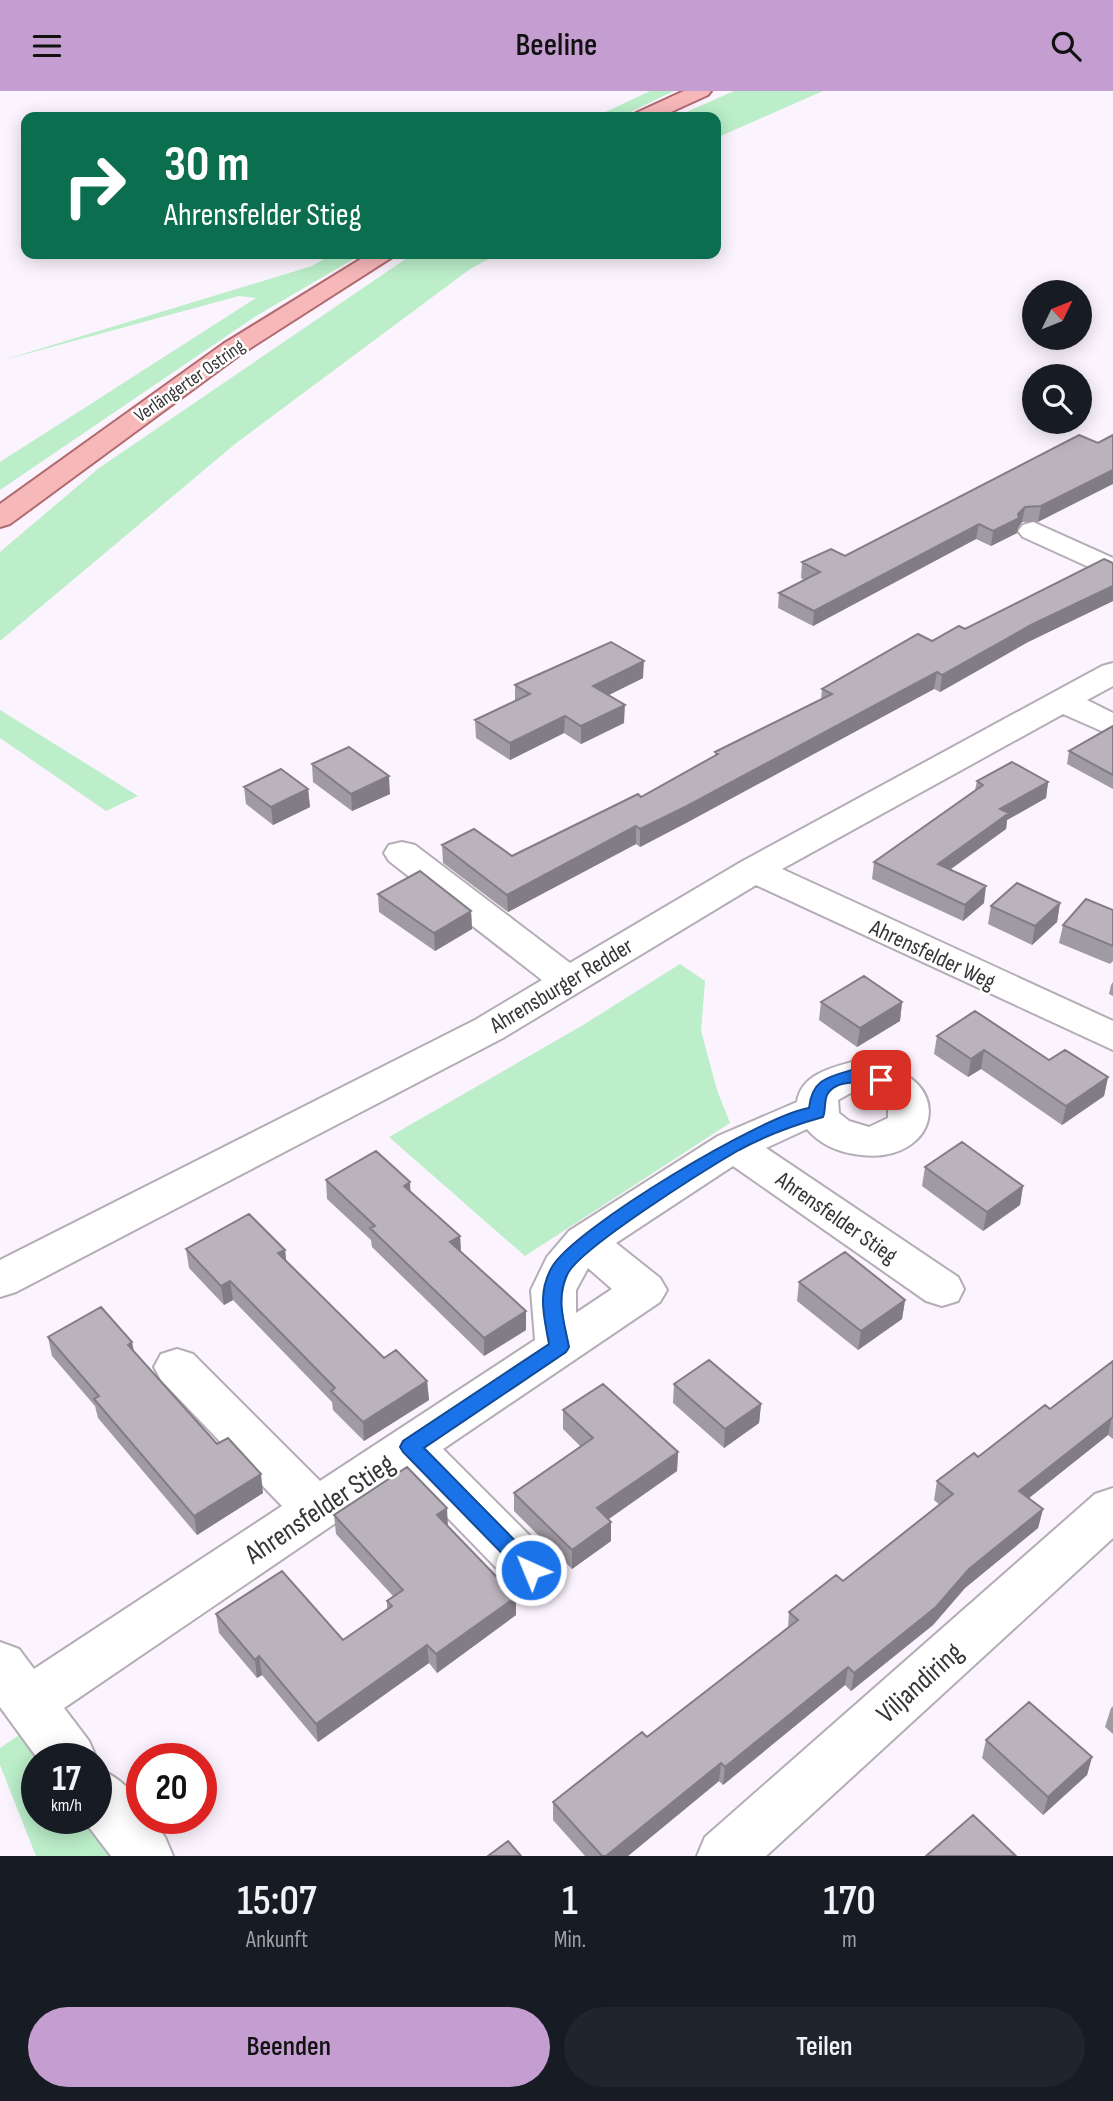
<!DOCTYPE html>
<html lang="de">
<meta charset="utf-8">
<style>
:root{--surface:#171b24;--page:#20242c;--text:#f1f3f6;--muted:#9ea1a6;--accent:#c49ed0}
body{margin:0;font-family:"Sofia Sans Condensed",sans-serif;background:var(--page);color:var(--text);height:100vh;display:flex;flex-direction:column;font-size:26px;white-space:nowrap}
*{box-sizing:border-box;margin:0}
p{font-size:23px;color:var(--muted)}
.icon{flex:none;width:38px;height:38px;fill:none;stroke:currentColor;stroke-width:2;stroke-linecap:round;stroke-linejoin:round}
.map{position:relative;height:1765px;overflow:hidden}
.details{display:flex;flex-direction:column;background:var(--surface);flex:1}
.details>*{flex:none}
.hud{position:absolute;left:21px;top:21px;width:700px;height:147px;border-radius:14px;box-shadow:0 4px 18px #0003;background:#0b6e4f;color:#fff;overflow:hidden}
.needle{width:46px;rotate:47deg}
.controls{position:absolute;left:1022px;top:189px;display:grid;gap:14px}
.controls a{display:grid;place-items:center;width:70px;height:70px;border-radius:50%;background:var(--surface);box-shadow:0 4px 18px #0003;font-size:35px}
.speed{position:absolute;left:21px;top:1652px;display:flex;gap:14px;font-size:35px;font-weight:700;text-align:center}
.speed>*{display:grid;place-content:center;width:91px;height:91px;border-radius:50%;background:var(--surface);box-shadow:0 4px 18px #0003;line-height:1}
.speed small{font-size:18px;font-weight:400}
.speed .limit{border:10px solid #d22;background:#fff;color:#111}
.pin{position:absolute;display:grid;place-items:center;width:60px;height:60px;color:#fff;margin:-30px;border-radius:14px;box-shadow:0 4px 10px #0006}
.me{position:absolute;width:77px;margin:-38px;rotate:316deg;stroke-linejoin:round;filter:drop-shadow(0 0 5px #0008)}
.turn{display:flex;align-items:center;gap:24px;height:147px;padding:0 28px;font-size:32px}
.turn .icon{width:91px;height:91px;stroke-width:2.5}
.turn b{display:block;font-size:49px;line-height:60px}
.eta{display:flex;justify-content:space-evenly;align-items:center;height:119px;text-align:center}
.eta b{font-size:42px;font-weight:600;line-height:49px}
.primary-button{display:flex;gap:14px;margin-top:auto;padding:14px 28px}
.primary-button a{flex:1;height:80px;border-radius:42px;background:var(--accent);color:#111;font-size:28px;font-weight:600;line-height:80px;text-align:center}
.primary-button a+a{background:var(--page);color:var(--text)}
header{display:flex;justify-content:space-between;align-items:center;height:91px;padding:0 28px;background:var(--accent);color:#111;font-size:32px;font-weight:600}
.map>svg:first-child{display:block}
.green{fill:#bbeec9}
.lines{fill:none;stroke-linecap:round;stroke-linejoin:round}
.minor-casing{stroke:#b4adb6;stroke-width:4}
.major-casing{stroke:#b06b6f;stroke-width:4}
.minor{fill:#fff;fill-rule:evenodd}
.major{fill:#f7b8ba;fill-rule:evenodd}
.wall{fill:#a09aa2}
.shaded-wall{fill:#827d84}
.building{fill:#bab3bc;stroke:#827d84;stroke-width:2}
.route{fill:#1a73e8;stroke:#114b97;stroke-width:2}
.labels{text-anchor:middle;stroke-width:5;stroke-linejoin:round;paint-order:stroke}
.far-street-label{font-size:19px;fill:#383539;stroke:#fff}
.street-label{font-size:23px;fill:#383539;stroke:#fff}
.near-street-label{font-size:28px;fill:#383539;stroke:#fff}
</style>
<header><svg class="icon" aria-label="menu" viewBox="0 0 24 24"><path d="M4 6h16M4 12h16M4 18h16"/></svg>Beeline<svg class="icon" aria-label="search" viewBox="0 0 24 24"><circle cx="10" cy="10" r="6"/><path d="M15 15l6 6"/></svg></header>
<div class="map">
<svg width="1113" height="1765" viewBox="0 0 1113 1765">
<rect width="100%" height="100%" fill="#fbf3fd"/>
<!-- green -->
<path class="green" d="M650,0h24l-54,26h-25z
M734,0h89l-107,47v-21h-41z
M332,163h30l-106,62 -256,174v-28l256,-164 -17,-2 -239,65 312,-95z
M413,163h85l-28,15 -235,175 -235,197v-89l99,-84z
M0,619l138,86 -32,15 -106,-73z
M680,873l25,17 -4,50 16,59 13,33 -205,133 -136,-119 194,-112z
M28,1638l23,30h-14v59h58l29,38h-88l-36,-91v-17z"/>
<g class="lines">
<!-- minor casing -->
<g class="minor-casing">
<path id="minor" d="M1033,431l80,36v20l-90,-41 -5,-6 5,-6z
M1113,572v23l-26,14 26,13v23l-50,-22 -281,155 331,152v29l-357,-165 -253,153 -487,254 -16,5v-37l475,-240 67,-40 -153,-119 -5,-8 5,-8 13,-3 13,3 155,118 171,-101 361,-196z
M852,971c111,1 93,108 2,92 -19,-3 -35,-11 -47,-25l-41,19 192,129 6,12 -6,12 -16,5 -16,-5 -193,-135 -117,77 44,35 7,12 -7,12 -217,147 106,106 7,15 -7,15 -18,7 -18,-7 -107,-110 -342,233 25,33 8,18 -1,2v-2h-58l-38,-52v-65l19,7 15,20 248,-163 -121,-126 -7,-13 7,-13 16,-5 16,5 127,127 215,-141 -4,-50 16,-33 22,-26 149,-95 79,-34c4,-27 33,-34 55,-40zM856,999l17,1 15,10v17l-19,9 -20,-6 -10,-8 -1,-13zM588,1177l24,21 -36,24v-23z
M1113,1397v50l-347,318h-69l8,-19 390,-343z
M96,1677c20,7 46,27 46,50h8l15,19 8,19h-62l-29,-38h14z"/>
</g>
<!-- major casing -->
<g class="major-casing">
<path id="major" d="M684,0h27l-3,4 -48,22h-27l3,-4z
M369,163h28l-156,100 -231,170 -10,3v-23l223,-160z"/>
</g>
<!-- minor -->
<use href="#minor" class="minor"/>
<!-- major -->
<use href="#major" class="major"/>
</g>
<!-- wall -->
<path class="wall" d="M1079,344l-41,87h-16l-4,6 -1,5 -26,13 -15,-7 -163,87 -35,-18 1,-15 25,-13 -3,-2 1,-16 43,-6z
M1113,472v38l-85,41 -88,50 -6,-3 -248,134 -46,24 -4,-3 -128,68 -65,-49 -1,-18 70,11 129,-59 74,-41v-4l106,-52 1,-11 110,-48 33,-12z
M643,587l-35,17 16,28 -43,21 -17,-11 -54,27 -34,-22 -1,-18 40,-19v-16z
M1113,635v63l-46,-25 2,-13z
M312,673l78,30 -38,17 -39,-29z
M977,690l71,1 -2,16 -39,22 -1,9 -56,41 34,33 -21,18 -91,-42 2,-17 101,-72z
M244,696l64,2 2,18 -37,18 -27,-21z
M378,803l93,17 1,18 -37,22 -56,-39z
M1060,812l-3,19 -25,23 -44,-21 3,-18z
M1113,819v51l-3,3 -51,-21 4,-18z
M1113,891v14l-4,-2 2,-9z
M821,911h81l-2,19 -43,26 -38,-27z
M937,945l112,24 59,17 -4,19 -42,29 -81,-56 -13,8 -34,-23z
M925,1076l98,19 -3,19 -37,26 -61,-45z
M326,1089l84,12 50,44 1,16 65,78 -42,26 -112,-109 -1,-7 -44,-41z
M186,1158l99,1 1,11 98,97 43,23 2,19 -65,41 -31,-31 -1,-8 -99,-102 -9,5 -35,-37z
M799,1191l106,18 -3,19 -44,31 -61,-49z
M48,1246l86,15 83,92 46,49 -66,42 -99,-117 -3,-12 -43,-50z
M1113,1270v78l-5,-4 -79,63 14,11 -5,19 -73,60 -32,37 -82,66 -6,-6 -122,100 -4,-4 -91,75h-43l-32,-36v-18l94,-65 141,-109 1,-16 54,-31 97,-76 -6,-5 3,-19 41,-24 72,-48z
M674,1293l87,20 -2,19 -35,25 -51,-45z
M563,1319l115,42 -1,19 -68,48 2,22 -39,28 -58,-58v-18l67,-46 -18,-18z
M334,1424l114,12 68,88 -79,58 -8,-10 -111,79 -56,-67 -5,3 -38,-45 -3,-19 127,26 44,-30v-9l6,-5 -57,-62z
M1113,1615v28l-8,-7 6,-19z
M986,1649l106,17 -5,18 -44,40 -61,-57z"/>
<!-- shaded-wall -->
<path class="shaded-wall" d="M1113,379v14l-75,38 3,-16z
M1025,416l-3,15 -4,6 -1,5 -26,13 2,-15 25,-17z
M979,433l-3,15 -163,87 1,-15z
M1113,495v15l-85,41 -88,50 2,-17 89,-50z
M644,570l-1,17 -50,25v-17z
M937,581l-3,17 -248,134 -46,24v-18z
M625,614l-1,18 -43,21v-18z
M565,625l-1,17 -54,27v-17z
M389,685l1,18 -38,17 -1,-17z
M1048,691l-2,16 -39,22 -1,9 -71,51 3,-16 62,-55z
M308,698l2,18 -37,18 -2,-18z
M636,735v18l-128,68 -1,-17z
M986,795l-2,17 -21,18 2,-16z
M1060,812l-3,19 -25,23 3,-19z
M471,820l1,18 -37,22 -1,-18z
M902,911l-2,19 -43,26 3,-19z
M984,959l-3,19 -13,8 3,-18z
M1108,986l-4,19 -42,29 4,-19z
M410,1091l1,19 -7,-15z
M1023,1095l-3,19 -37,26 4,-19z
M460,1145l1,19 -11,-13z
M285,1159l2,18 -9,-15z
M230,1190l3,19 -9,5 -3,-19z
M905,1209l-3,19 -44,31 3,-19z
M526,1220v19l-42,26v-18z
M132,1251l4,19 -8,-16z
M427,1290l2,19 -65,41 -1,-19z
M761,1313l-2,19 -35,25 1,-19z
M1112,1325l-4,19 -93,74 4,-18z
M678,1361l-1,19 -80,56v-19z
M261,1383l2,19 -66,42 -3,-19z
M447,1417l1,19 -11,-12z
M1043,1418l-5,19 -73,60 -32,37 -82,66 3,-18 115,-104z
M611,1431v19l-39,28v-19z
M516,1506v18l-79,58 -1,-19z
M427,1554l2,18 -111,79 -2,-18z
M259,1565l3,19 -5,3 -2,-18z
M848,1576l-3,18 -122,100 2,-18z
M1092,1666l-5,18 -44,40 5,-18z
M721,1672l-2,18 -91,75h-22z"/>
<!-- building -->
<path class="building" d="M1079,344l19,8 15,-8v35l-72,36 -16,1 -7,7 1,4 -26,13 -14,-7 -165,87 -35,-18 41,-21 -18,-10 29,-13 14,7z
M1104,468l9,4v23l-82,39 -89,50 -5,-3 -250,134 -47,23 -4,-3 -129,69 -65,-50 32,-16 38,27 126,-62 3,3 77,-43 -3,-2 117,-58 -10,-5 96,-55 14,7 27,-15 6,3z
M611,551l33,19 -51,25 32,19 -44,21 -16,-10 -55,27 -35,-23 55,-26 -15,-9z
M1113,635v49l-44,-24z
M349,656l40,29 -38,18 -39,-30z
M1012,671l36,20 -48,27 9,4 -71,51 48,22 -21,19 -91,-43 109,-77 -6,-4z
M281,678l27,20 -37,18 -27,-20z
M420,780l51,40 -37,22 -56,-39z
M1017,792l43,20 -25,23 -44,-20z
M1086,808l27,11v36l-50,-21z
M864,885l38,26 -42,26 -39,-26z
M975,920l74,49 16,-10 43,27 -42,29 -82,-56 -13,9 -34,-23z
M962,1051l61,44 -36,26 -62,-45z
M376,1060l34,31 -6,4 56,50 -10,6 76,69 -42,27 -114,-110 5,-2 -49,-46z
M249,1123l36,36 -7,3 106,105 12,-8 31,31 -64,41 -32,-31 4,-3 -105,-107 -9,5 -35,-37z
M845,1161l60,48 -44,31 -62,-49z
M101,1216l31,35 -4,3 89,99 11,-6 33,36 -67,42 -100,-117 5,-3 -51,-59z
M709,1269l52,44 -36,25 -51,-45z
M1113,1270v56l-94,74 24,18 -74,60 -33,38 -82,66 -6,-6 -123,100 -4,-4 -115,93h-4l-49,-54 89,-70 5,5 151,-117 -9,-8 47,-37 7,6 110,-87 -16,-13 37,-28 4,4 67,-52 5,4z
M603,1293l75,68 -81,56 14,14 -39,28 -58,-57 79,-55 -30,-28z
M407,1376l40,41 -10,7 79,82 -80,57 -9,-9 -111,79 -57,-68 -4,4 -39,-46 66,-43 61,69 49,-34 -5,-5 16,-11 -69,-75z
M1029,1611l63,55 -44,40 -62,-57z
M973,1724l43,41h-90z
M508,1750l13,15h-33z"/>
<!-- route -->
<path class="route" d="M852,979l29,4 9,6 -9,5c-14,-2 -45,-8 -54,10 -3,6 -1,15 -4,22 -29,8 -58,19 -84,33 -31,18 -161,99 -172,125 -11,25 -3,46 2,72l-3,5 -142,96 114,116 3,6 -3,6 -7,3 -7,-3 -121,-124 -3,-5 3,-6 146,-97c-5,-28 -12,-51 3,-77 22,-39 211,-152 257,-159 3,-28 18,-31 43,-38z"/>
<g class="labels">
<!-- far-street labels -->
<g class="far-street-label">
<text transform="translate(189 289) rotate(-35)" y="7">Verlängerter Ostring</text>
</g>
<!-- street labels -->
<g class="street-label">
<text transform="translate(933 863) rotate(25)" y="8">Ahrensfelder Weg</text>
<text transform="translate(561 894) rotate(-31)" y="8">Ahrensburger Redder</text>
<text transform="translate(837 1126) rotate(35)" y="8">Ahrensfelder Stieg</text>
</g>
<!-- near-street labels -->
<g class="near-street-label">
<text transform="translate(319 1417) rotate(-34)" y="10">Ahrensfelder Stieg</text>
<text transform="translate(919 1591) rotate(-42)" y="10">Viljandiring</text>
</g>
</g>
</svg>
<div class="controls">
<a><svg class="needle" viewBox="-14 -14 28 28"><path d="M0-13l5 13h-10z" fill="#e53935"/><path d="M0 13l5-13h-10z" fill="#9ea1a6"/></svg></a>
<a><svg class="icon" aria-label="search" viewBox="0 0 24 24"><circle cx="10" cy="10" r="6"/><path d="M15 15l6 6"/></svg></a>
</div>
<div class="speed"><div>17<small>km/h</small></div><div class="limit">20</div></div>
<div class="pin" style="left:881px;top:989px;background:#d93025"><svg class="icon" aria-label="arrive" viewBox="0 0 24 24"><path d="M6 21V4h12l-3 4 3 4H6"/></svg></div>
<svg class="me" style="left:531px;top:1479px" viewBox="-20 -20 40 40"><circle r="17" fill="#1a73e8" stroke="#fff" stroke-width="3"/><path d="M0-11L8 9 0 5-8 9z" fill="#fff"/></svg>
<div class="hud">
<div class="turn"><svg class="icon" aria-label="right" viewBox="0 0 24 24"><path d="M7 20v-9h11M14 6l5 5-5 5"/></svg><div><b>30 m</b>Ahrensfelder Stieg</div></div>
</div>
</div>
<section class="details">
<div class="eta">
<div><b>15:07</b><p>Ankunft</p></div>
<div><b>1</b><p>Min.</p></div>
<div><b>170</b><p>m</p></div>
</div>
<div class="primary-button"><a>Beenden</a><a>Teilen</a></div>
</section>
